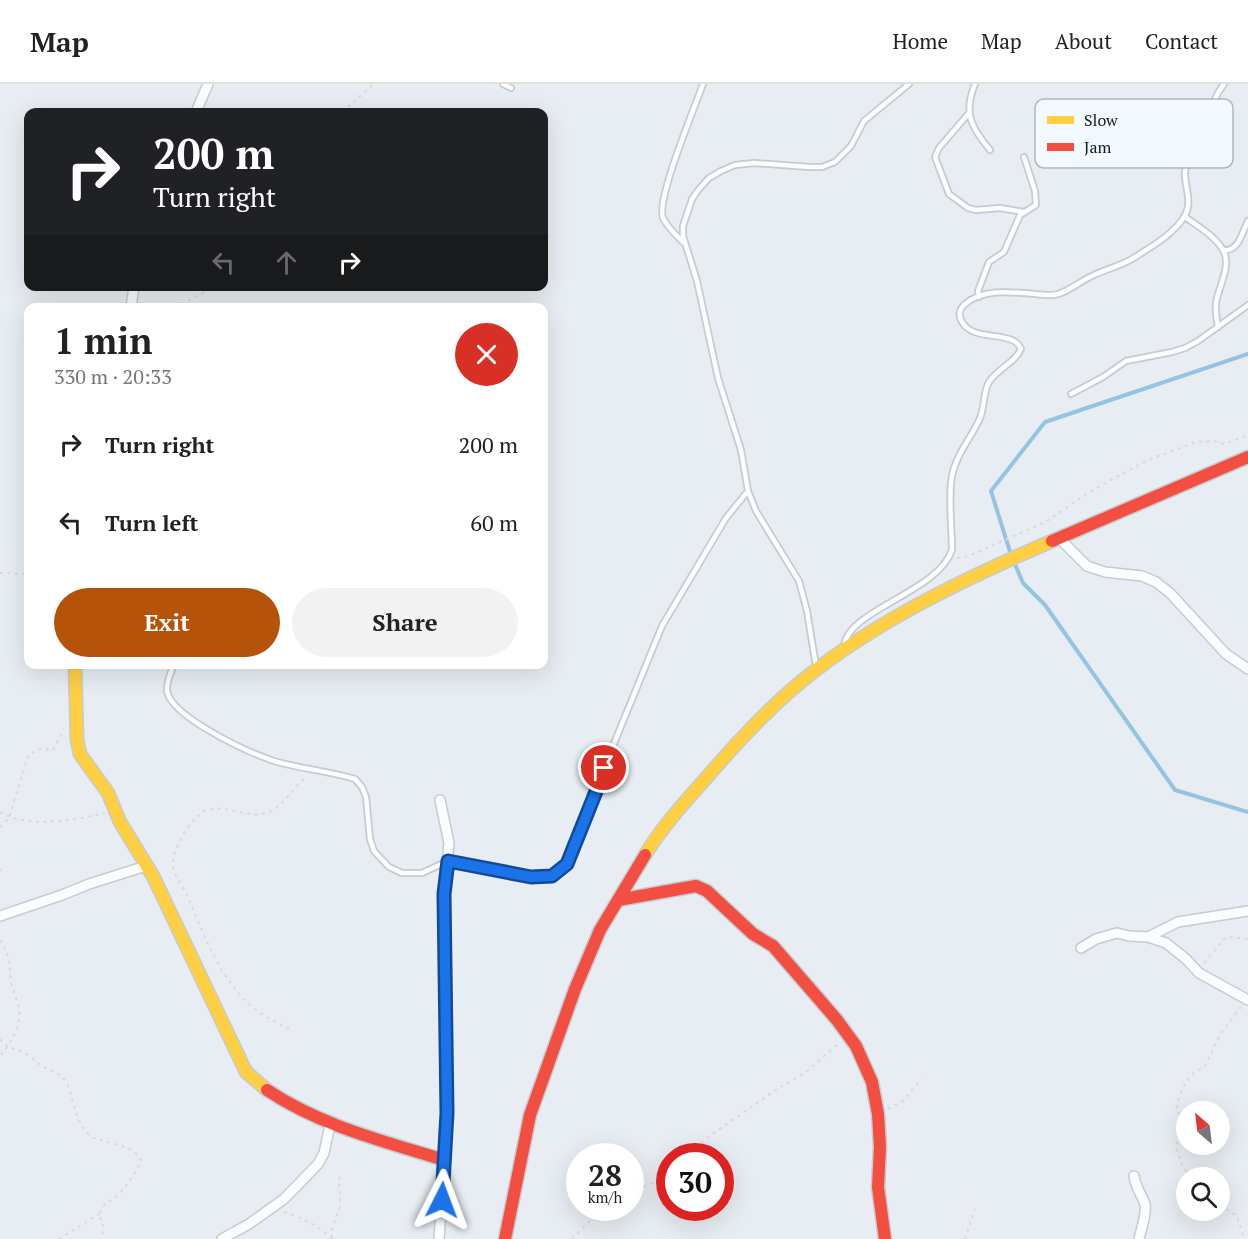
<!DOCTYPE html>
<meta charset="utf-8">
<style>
:root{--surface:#fff;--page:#f2f2f2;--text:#222;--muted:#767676;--line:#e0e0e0;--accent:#b45309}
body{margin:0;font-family:"PT Serif",serif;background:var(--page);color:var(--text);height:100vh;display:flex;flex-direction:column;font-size:22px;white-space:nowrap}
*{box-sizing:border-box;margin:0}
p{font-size:20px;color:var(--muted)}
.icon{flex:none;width:33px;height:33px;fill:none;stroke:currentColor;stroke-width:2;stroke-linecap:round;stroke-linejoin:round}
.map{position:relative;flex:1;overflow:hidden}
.drawer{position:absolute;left:24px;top:219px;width:524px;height:366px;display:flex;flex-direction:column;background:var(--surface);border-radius:12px;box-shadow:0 6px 24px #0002}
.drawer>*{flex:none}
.banner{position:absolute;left:24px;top:24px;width:524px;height:183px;border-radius:12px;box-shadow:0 6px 24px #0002;background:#202124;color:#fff;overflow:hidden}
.needle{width:39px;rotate:332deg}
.controls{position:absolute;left:1176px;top:1017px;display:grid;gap:12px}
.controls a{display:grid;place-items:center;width:54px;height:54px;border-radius:50%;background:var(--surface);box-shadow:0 6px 24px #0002;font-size:30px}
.speed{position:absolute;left:566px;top:1059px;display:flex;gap:12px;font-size:30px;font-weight:700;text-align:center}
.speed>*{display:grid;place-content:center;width:78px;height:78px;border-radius:50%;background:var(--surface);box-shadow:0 6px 24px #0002;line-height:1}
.speed small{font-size:15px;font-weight:400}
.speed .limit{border:9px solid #d22;background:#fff;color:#111}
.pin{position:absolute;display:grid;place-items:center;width:51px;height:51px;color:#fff;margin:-26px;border:3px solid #fff;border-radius:50%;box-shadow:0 2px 6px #0007}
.me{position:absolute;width:66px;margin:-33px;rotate:3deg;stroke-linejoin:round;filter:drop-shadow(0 0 4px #0008)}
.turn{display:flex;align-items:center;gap:21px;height:126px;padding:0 30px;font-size:27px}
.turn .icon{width:78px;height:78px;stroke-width:2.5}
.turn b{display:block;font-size:42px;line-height:51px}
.lanes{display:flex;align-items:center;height:57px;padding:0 30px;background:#0003;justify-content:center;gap:30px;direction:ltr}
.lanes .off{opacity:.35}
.round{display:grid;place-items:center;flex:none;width:63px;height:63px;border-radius:32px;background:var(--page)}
.headline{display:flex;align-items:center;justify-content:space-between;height:102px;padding:0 30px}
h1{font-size:36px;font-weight:600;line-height:45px}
.button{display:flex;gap:12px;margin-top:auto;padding:12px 30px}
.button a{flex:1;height:69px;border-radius:36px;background:var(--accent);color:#fff;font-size:24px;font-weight:600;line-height:69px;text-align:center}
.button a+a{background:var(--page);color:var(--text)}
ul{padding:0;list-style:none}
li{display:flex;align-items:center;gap:18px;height:78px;padding:0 30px}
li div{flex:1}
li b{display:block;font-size:22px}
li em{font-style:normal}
header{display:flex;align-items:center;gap:36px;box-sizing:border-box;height:84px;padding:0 30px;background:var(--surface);border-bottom:2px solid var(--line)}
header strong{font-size:28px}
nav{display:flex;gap:33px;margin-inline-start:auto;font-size:21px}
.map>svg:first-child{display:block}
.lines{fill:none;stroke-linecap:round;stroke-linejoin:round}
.stream{stroke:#96c4e0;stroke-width:4}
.lane-casing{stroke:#c6cbcf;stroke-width:8}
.street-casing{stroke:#c6cbcf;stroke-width:12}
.slow-casing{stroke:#c6cbcf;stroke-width:15}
.jam-casing{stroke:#c6cbcf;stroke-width:15}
.path{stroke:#d8d9db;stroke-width:2;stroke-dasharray:3 4.5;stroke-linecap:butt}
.lane{stroke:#fbfcfd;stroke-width:4.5}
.street{stroke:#fbfcfd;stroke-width:9}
.slow{stroke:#ffcf43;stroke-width:12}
.jam{stroke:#f24e42;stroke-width:12}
.route-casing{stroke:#114b97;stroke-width:15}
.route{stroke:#1a73e8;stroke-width:10}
.key{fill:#f3faff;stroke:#b1b7bb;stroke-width:1.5}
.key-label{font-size:16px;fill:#161a1d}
</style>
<header>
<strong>Map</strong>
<nav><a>Home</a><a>Map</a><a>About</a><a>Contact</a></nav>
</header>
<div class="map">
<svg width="1248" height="1155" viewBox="0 0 1248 1155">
<rect width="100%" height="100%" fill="#e7edf2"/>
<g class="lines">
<!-- stream -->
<path class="stream" d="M1011,471l-20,-64 54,-69 203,-68
M1014,478l9,21 22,22 130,185 73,22"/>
<!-- lane casing -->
<g class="lane-casing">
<path id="lane" d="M503,0l8,4
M975,0c-12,29 -4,43 15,66
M969,29l-30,35 -4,9 14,37 19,14 8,2 24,-2 24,4
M1184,132c13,10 33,21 40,36 7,15 -6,36 -8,51 -1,8 1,17 2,24
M684,159c-8,-8 -17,-16 -21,-25 -7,-19 32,-111 40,-134
M1223,166c16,2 19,-18 25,-29
M979,213l-1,-6 11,-29 15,-10 16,-37 16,-10 -1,-14 -11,-34
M1071,310l32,-17 23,-16 46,-9 13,-4 13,-7 50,-36
M844,561c6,-36 94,-53 108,-95 0,-20 -4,-56 0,-74 4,-22 20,-39 28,-58 5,-12 3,-26 9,-36 8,-13 27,-20 32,-33 -8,-20 -47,-6 -59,-27 -4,-7 -3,-12 2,-17 18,-17 48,-13 71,-11 7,1 16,2 23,0 11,-3 21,-12 32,-17 13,-7 28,-10 42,-18 17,-11 52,-30 56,-52 2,-12 -4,-24 -3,-36 2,-13 11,-22 16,-33 8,-18 10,-38 23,-54
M174,580c-3,8 -8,19 -7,27 5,27 83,62 107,70 27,8 55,10 81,18l7,8 4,10 4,42 4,12 15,16 13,6h20l26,-12 83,16 21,-1 15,-12 34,-85 3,-11 58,-142 64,-108 22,-27
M816,582l-9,-55 -8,-30 -43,-70 -8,-20 -7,-41 -23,-72 -21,-97 -14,-45v-10l9,-27 7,-10 10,-11 12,-7 14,-6 19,-2 56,4h12l13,-5 16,-16 13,-25 45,-37"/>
</g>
<!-- street casing -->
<g class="street-casing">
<path id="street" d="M196,28l12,-28
M131,224l3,-22
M1059,454l28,28 18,6 37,4 14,6 14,11 56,61 22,15
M0,832l62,-21 27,-11 57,-18
M1148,853l30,-15 70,-11
M1081,864l15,-9 21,-6 12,3 19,1 18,6 20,16 13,14 49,27
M1134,1092c2,13 8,19 11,28 2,11 -4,25 -6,35
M222,1155l27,-15 35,-25 34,-35 6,-11 6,-28
M439,1155l8,-125 -3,-220 5,-51 -9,-43"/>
</g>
<!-- slow casing -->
<g class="slow-casing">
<path id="slow" d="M75,580l2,76 3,14 28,39 12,29 33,54 93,196 21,18
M645,771c17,-28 40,-53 62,-78 34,-39 69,-77 110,-108 71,-54 154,-93 235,-128"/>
</g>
<!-- jam casing -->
<g class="jam-casing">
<path id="jam" d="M1052,457l196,-84
M618,816l78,-14 11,5 46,43 20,12 64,74 19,26 16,36 6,32 2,33 -2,40 7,52
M267,1006c54,36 116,51 177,70
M505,1155l25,-124 45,-126 25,-59 45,-75"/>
</g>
<!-- path -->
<path class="path" d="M342,28l32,-28
M175,224l41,-22
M957,474l12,-2 78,-35 42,-29 59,-32 48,-18 17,-1 11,3 24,-9
M0,489l28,1
M0,728c27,17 75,8 105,1
M0,743l9,-9 19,-62 10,-7 15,1 11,-21
M0,787l1,-2
M0,856c12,20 8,21 11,41 1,8 5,15 7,23 5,20 -6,37 -18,52
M1204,879l20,-24 4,-2 20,2
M289,945c-13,-7 -28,-14 -39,-24 -31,-28 -47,-72 -63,-110 -5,-11 -15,-21 -14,-33 1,-15 15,-38 27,-48 18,-15 46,6 67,-1 17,-7 26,-25 40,-37
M0,955c8,11 17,9 28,16 4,2 7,6 11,9 7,5 17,7 24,14 11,11 10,47 28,58 15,9 41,7 50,24 -5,12 -13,24 -22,34 -9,9 -14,6 -20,20l5,14 -3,11
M888,1025l15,-8 18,-22
M693,1072l8,-12 10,-9 60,-42 35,-21 33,-29
M1191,1094l-9,-13 -6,-17 5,-29 -4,-10 1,-9 7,-16 5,-8 15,-10 16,-33 20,-26
M630,1109l39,-17
M1220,1121l17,11 7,23
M284,1128c19,6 34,14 49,27
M332,1154c-1,-15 6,-20 8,-33 1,-10 -2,-20 0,-30
M59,1155l40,-25
M572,1155l17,-17 21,-14
M965,1155l10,-30"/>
<!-- lane -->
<use href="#lane" class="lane"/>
<!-- street -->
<use href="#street" class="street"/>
<!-- slow -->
<use href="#slow" class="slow"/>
<!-- jam -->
<use href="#jam" class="jam"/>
</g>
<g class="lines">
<!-- route casing -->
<g class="route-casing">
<path id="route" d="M442,1116l5,-87 -3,-219 4,-33 83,16 21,-1 15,-12 34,-85 3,-11"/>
</g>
<!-- route -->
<use href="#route" class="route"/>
</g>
<!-- legend -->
<rect x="1035" y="15" width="198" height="69" rx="9" class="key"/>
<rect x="1047" y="32" width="27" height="8" fill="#ffcf43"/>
<rect x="1047" y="59" width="27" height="8" fill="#f24e42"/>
<g class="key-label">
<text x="1084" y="42">Slow</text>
<text x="1084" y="69">Jam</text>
</g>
</svg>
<div class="controls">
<a><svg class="needle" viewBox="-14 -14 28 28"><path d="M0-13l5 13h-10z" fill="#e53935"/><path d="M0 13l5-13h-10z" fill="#767676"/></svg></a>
<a><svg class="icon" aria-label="search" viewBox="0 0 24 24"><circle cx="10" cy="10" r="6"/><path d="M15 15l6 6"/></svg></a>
</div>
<div class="speed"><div>28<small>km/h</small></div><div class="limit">30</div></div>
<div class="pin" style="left:604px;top:684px;background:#d93025"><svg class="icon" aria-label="arrive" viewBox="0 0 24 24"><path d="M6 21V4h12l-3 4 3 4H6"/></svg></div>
<svg class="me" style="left:442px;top:1116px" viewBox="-20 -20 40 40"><path d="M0-17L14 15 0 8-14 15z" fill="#1a73e8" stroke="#fff" stroke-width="4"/></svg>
<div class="banner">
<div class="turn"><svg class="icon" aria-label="right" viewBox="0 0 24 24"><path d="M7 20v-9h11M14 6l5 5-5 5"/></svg><div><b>200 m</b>Turn right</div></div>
<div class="lanes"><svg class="icon off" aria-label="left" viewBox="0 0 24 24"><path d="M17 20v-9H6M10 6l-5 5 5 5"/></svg><svg class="icon off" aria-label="ahead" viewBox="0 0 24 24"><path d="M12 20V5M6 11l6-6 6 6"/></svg><svg class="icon" aria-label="right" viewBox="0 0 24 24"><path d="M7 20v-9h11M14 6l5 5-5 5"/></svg></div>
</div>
<section class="drawer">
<div class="headline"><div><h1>1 min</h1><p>330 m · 20:33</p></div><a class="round" style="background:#d93025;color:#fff"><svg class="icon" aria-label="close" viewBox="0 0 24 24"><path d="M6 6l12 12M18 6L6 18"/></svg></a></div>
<ul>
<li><svg class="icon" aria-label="right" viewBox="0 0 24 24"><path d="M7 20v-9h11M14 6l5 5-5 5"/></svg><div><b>Turn right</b></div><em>200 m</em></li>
<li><svg class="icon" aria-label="left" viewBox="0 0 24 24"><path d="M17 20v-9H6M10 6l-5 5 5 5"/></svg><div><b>Turn left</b></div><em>60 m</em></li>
</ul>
<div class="button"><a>Exit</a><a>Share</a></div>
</section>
</div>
